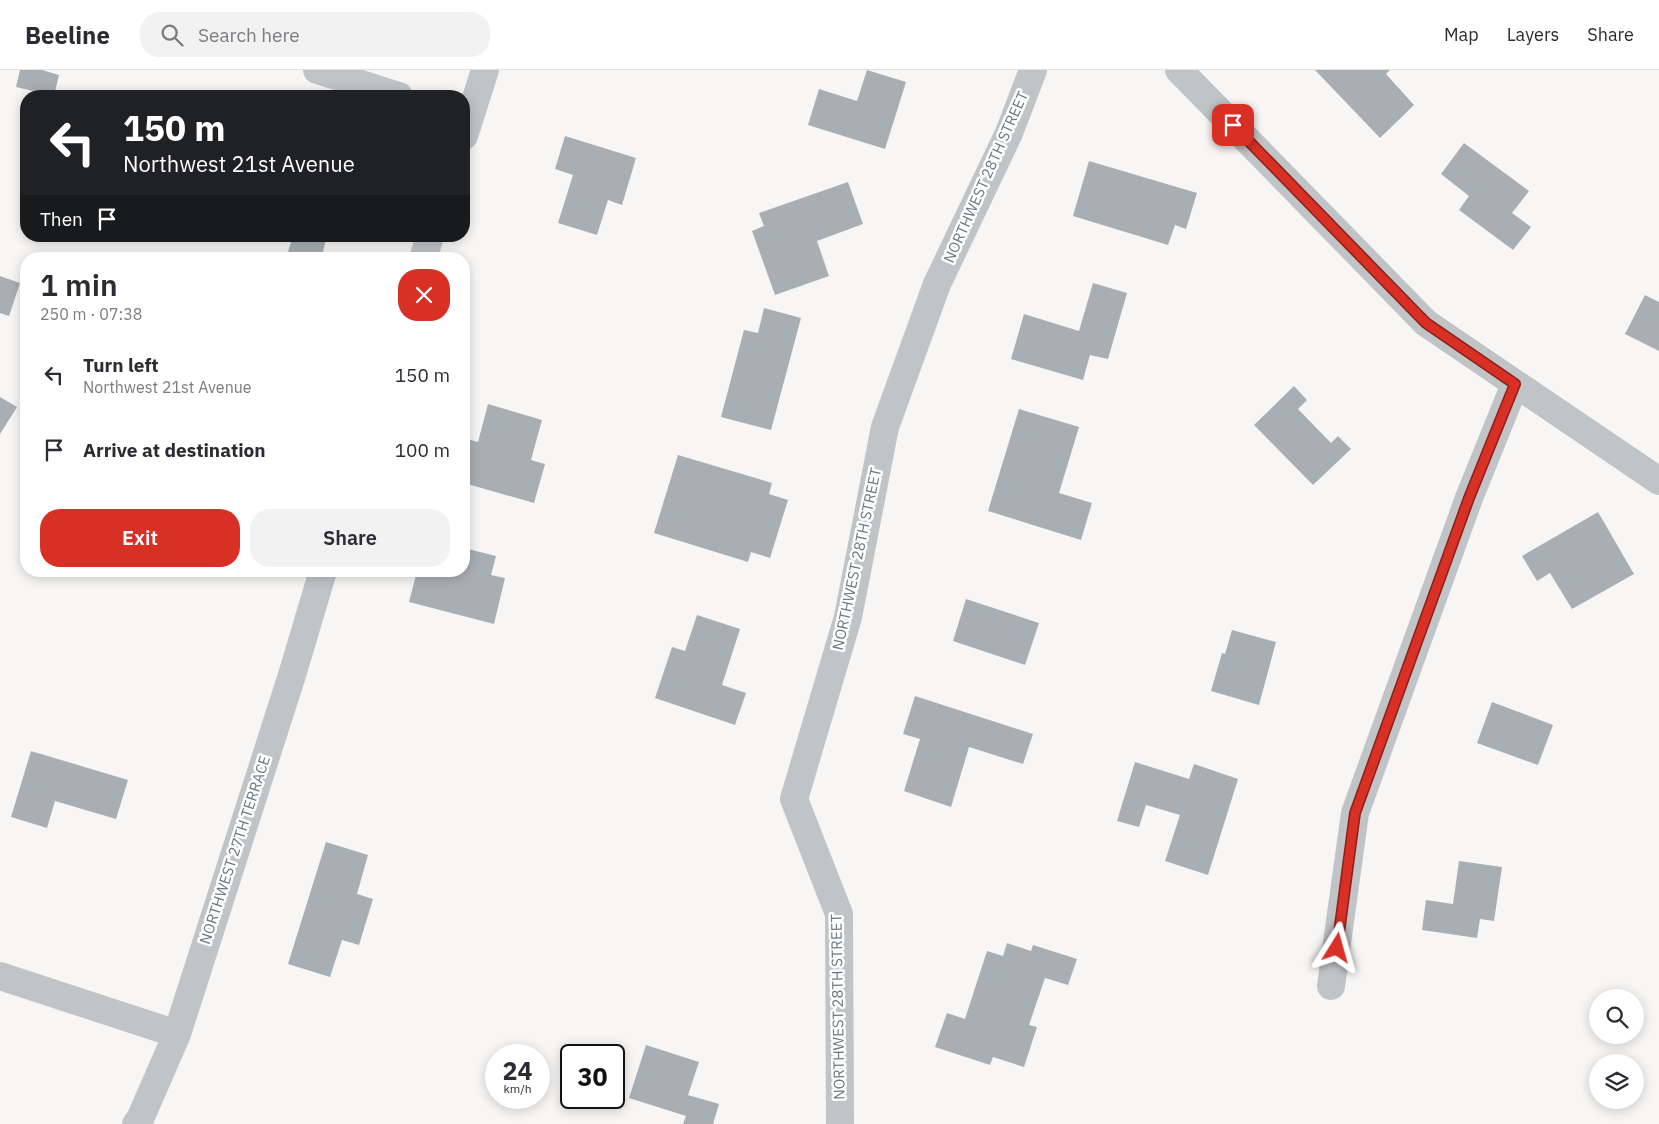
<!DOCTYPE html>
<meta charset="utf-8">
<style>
:root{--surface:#fff;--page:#f2f2f3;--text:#2b2b33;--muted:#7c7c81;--line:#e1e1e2;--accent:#d93025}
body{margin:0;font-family:"IBM Plex Sans",sans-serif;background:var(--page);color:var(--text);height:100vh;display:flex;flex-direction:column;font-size:19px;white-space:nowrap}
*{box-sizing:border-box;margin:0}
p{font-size:16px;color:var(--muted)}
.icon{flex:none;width:28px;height:28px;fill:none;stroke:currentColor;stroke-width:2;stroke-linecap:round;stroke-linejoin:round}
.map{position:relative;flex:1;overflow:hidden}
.drawer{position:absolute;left:20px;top:182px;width:450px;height:325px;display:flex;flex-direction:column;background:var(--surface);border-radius:20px;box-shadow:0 2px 12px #0003}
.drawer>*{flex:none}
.guide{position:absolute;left:20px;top:20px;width:450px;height:152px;border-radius:20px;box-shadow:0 2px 12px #0003;background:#202124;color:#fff;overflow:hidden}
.buttons{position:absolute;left:1589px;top:919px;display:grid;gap:10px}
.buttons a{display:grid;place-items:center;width:55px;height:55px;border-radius:50%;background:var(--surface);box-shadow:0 2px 12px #0003;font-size:25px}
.speed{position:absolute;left:485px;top:974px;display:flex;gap:10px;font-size:25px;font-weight:700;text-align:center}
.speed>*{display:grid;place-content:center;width:65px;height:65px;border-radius:50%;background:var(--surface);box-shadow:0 2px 12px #0003;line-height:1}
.speed small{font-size:12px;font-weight:400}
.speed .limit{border:2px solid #111;border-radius:8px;background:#fff;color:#111}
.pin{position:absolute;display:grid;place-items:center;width:42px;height:42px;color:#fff;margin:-21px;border-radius:10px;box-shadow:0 2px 8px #0006}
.me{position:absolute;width:55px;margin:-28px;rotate:8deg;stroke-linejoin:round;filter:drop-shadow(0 0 4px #0008)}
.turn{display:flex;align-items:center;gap:18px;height:105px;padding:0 20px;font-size:22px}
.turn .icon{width:65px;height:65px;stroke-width:2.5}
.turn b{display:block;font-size:35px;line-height:42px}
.then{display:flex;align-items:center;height:48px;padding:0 20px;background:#0003;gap:10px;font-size:19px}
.round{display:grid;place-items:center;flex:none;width:52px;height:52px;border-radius:20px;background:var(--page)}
.overview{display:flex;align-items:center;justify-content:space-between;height:85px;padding:0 20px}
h1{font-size:30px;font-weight:600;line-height:38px}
.button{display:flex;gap:10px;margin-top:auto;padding:10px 20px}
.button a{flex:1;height:58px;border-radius:20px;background:var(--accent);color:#fff;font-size:20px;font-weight:600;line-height:58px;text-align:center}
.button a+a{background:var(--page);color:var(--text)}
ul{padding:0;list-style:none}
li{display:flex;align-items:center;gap:15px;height:75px;padding:0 20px}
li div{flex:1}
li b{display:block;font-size:19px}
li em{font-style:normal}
header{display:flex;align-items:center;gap:30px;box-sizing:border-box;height:70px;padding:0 25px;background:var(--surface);border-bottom:1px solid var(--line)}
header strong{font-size:24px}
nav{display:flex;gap:28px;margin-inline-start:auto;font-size:18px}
.search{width:350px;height:45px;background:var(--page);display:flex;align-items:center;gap:12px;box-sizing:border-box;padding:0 18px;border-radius:20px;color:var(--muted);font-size:19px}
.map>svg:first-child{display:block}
.building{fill:#a8afb4}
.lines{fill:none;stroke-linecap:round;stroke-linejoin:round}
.minor{stroke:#c0c4c7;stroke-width:28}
.route-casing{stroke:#8d1f18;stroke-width:12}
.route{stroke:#d93025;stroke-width:9}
.labels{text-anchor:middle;stroke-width:5;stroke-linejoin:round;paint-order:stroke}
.street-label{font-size:15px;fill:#687883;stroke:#fff}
</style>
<header>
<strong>Beeline</strong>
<div class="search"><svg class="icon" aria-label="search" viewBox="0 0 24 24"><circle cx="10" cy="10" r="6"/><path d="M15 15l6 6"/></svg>Search here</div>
<nav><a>Map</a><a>Layers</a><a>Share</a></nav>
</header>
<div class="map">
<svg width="1659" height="1054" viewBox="0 0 1659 1054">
<rect width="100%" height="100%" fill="#f7f6f4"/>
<!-- building -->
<path class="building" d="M20,0h22l17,5 -5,21 -38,-9z
M867,0l39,12 -21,67 -77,-24 11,-36 38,12z
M1315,0h75l-4,4 28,31 -34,33z
M565,66l71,22 -14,47 -14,-5 -11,35 -39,-12 15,-48 -18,-6z
M1464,73l65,48 -17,22 19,14 -18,23 -54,-40 10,-14 -28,-22z
M1089,91l108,32 -11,36 -11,-4 -7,20 -95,-29z
M848,112l15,42 -46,17 12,35 -54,19 -23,-64 12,-5 -5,-13z
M293,166h34l-6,23 -35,-1z
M0,206l20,7 -11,33 -9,-3z
M1093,213l34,10 -19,66 -18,-4 -7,25 -72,-21 13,-45 55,17z
M1645,225l14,7v49l-34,-17z
M764,238l37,10 -30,112 -50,-13 23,-87 14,3z
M1294,316l13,14 -9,9 33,34 7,-7 13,13 -38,36 -59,-60z
M0,327l17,10 -17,27z
M488,334l54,16 -11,40 14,4 -11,39 -70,-20v-45l14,4z
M1019,339l60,18 -20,66 33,10 -11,37 -93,-29z
M678,385l94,28 -3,11 19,6 -18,58 -19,-6 -3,10 -94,-29z
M1598,442l36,62 -62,35 -22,-36 -13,8 -15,-25z
M464,478l32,8 -5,19 14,3 -11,46 -85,-22 8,-31h47z
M966,529l73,24 -14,42 -72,-24z
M697,545l43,14 -18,56 24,8 -11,32 -80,-27 17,-51 13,4z
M1232,560l44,12 -17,63 -48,-14 11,-38 3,1z
M915,626l118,38 -10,30 -54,-17 -18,60 -47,-16 16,-52 -17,-5z
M1492,632l61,23 -15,40 -61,-22z
M31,681l97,29 -12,39 -61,-18 -8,27 -36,-11z
M1135,692l54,17 5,-15 44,15 -30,96 -43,-14 15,-46 -34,-10 -7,22 -22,-6z
M326,772l42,13 -11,39 16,5 -14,46 -17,-5 -12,37 -42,-13z
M1459,791l43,6 -8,54 -14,-2 -3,19 -55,-8 4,-30 27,4z
M1007,873l24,8 2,-6 44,14 -9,26 -23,-7 -16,47 8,2 -13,40 -31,-10 -3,8 -55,-18 12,-34 18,6 22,-68 16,5z
M646,975l53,17 -11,33 31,9 -6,20h-30l3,-8 -57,-18z"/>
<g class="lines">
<!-- minor -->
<path class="minor" d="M317,0l82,26
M1179,0l247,253 233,158
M464,66l21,-66
M423,189l7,-23
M0,906l177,58
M1331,916l24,-173 114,-315 46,-114
M136,1054l4,-5 37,-85 115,-359 31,-104
M840,1054l-1,-210 -45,-115 54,-182 37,-190 52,-143 72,-151 24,-63"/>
</g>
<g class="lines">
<!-- route casing -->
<g class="route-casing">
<path id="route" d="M1233,55l193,198 89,61 -46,114 -114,315 -18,135"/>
</g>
<!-- route -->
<use href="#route" class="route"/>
</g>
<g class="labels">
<!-- street labels -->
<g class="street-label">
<text transform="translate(986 107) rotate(-66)" y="5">NORTHWEST 28TH STREET</text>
<text transform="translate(857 489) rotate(-78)" y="5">NORTHWEST 28TH STREET</text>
<text transform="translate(235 780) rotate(-72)" y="5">NORTHWEST 27TH TERRACE</text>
<text transform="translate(838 937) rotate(-91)" y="5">NORTHWEST 28TH STREET</text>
</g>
</g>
</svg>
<div class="buttons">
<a><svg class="icon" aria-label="search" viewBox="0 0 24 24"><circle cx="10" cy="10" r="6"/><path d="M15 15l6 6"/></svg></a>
<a><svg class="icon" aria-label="layers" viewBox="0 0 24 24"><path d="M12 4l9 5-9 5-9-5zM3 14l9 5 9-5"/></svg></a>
</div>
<div class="speed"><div>24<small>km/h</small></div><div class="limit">30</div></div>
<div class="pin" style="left:1233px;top:55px;background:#d93025"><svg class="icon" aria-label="arrive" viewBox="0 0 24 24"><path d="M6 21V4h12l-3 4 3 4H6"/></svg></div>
<svg class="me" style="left:1337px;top:878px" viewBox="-20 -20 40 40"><path d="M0-17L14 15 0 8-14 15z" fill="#d93025" stroke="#fff" stroke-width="4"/></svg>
<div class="guide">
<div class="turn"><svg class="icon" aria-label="left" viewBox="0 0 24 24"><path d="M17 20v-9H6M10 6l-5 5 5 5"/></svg><div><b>150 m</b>Northwest 21st Avenue</div></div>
<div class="then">Then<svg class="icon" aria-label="arrive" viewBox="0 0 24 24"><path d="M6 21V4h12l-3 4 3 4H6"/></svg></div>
</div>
<section class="drawer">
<div class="overview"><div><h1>1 min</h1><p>250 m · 07:38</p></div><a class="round" style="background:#d93025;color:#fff"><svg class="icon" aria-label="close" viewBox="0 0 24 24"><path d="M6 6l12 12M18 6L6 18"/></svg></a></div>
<ul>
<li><svg class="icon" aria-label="left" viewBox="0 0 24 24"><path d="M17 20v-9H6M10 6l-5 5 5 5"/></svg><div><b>Turn left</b><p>Northwest 21st Avenue</p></div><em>150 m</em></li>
<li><svg class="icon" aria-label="arrive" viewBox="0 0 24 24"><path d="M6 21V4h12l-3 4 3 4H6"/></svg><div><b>Arrive at destination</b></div><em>100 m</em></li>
</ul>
<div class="button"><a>Exit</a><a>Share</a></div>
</section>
</div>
